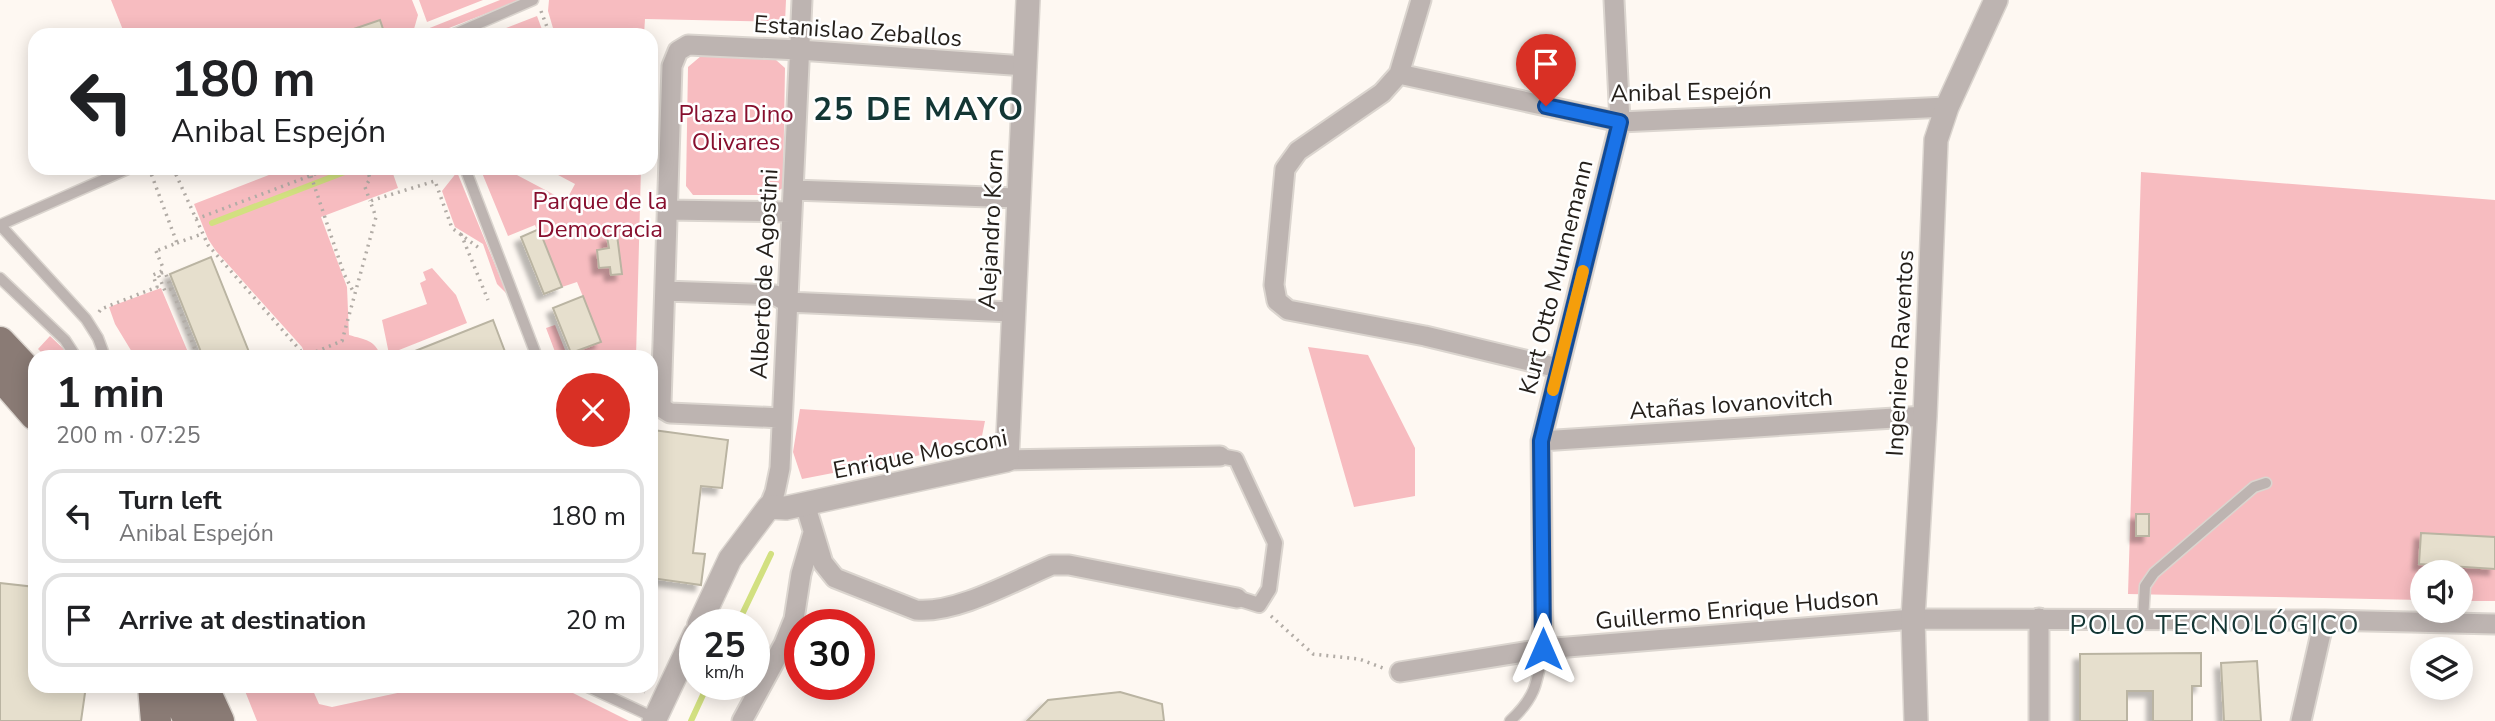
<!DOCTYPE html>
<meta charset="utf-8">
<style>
:root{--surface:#fff;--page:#f2f2f2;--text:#202124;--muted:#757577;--line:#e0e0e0}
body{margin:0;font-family:"Nunito Sans",sans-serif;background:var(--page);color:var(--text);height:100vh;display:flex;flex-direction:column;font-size:26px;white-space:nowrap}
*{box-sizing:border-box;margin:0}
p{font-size:23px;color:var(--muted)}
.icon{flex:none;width:38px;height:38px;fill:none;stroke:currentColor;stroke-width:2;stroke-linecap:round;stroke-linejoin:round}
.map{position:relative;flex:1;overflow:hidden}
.drawer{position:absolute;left:28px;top:350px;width:630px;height:343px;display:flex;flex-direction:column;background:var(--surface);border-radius:21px;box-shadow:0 4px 18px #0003}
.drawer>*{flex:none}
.guide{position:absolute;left:28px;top:28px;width:630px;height:147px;border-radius:21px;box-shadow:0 4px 18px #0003;background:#fff;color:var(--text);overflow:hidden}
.fabs{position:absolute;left:2410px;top:560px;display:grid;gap:14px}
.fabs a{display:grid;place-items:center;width:63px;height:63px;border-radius:50%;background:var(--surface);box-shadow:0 4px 18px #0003;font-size:35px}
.speed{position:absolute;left:679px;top:609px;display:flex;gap:14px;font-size:35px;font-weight:700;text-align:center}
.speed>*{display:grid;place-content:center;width:91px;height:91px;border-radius:50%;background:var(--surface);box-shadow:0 4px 18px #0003;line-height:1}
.speed small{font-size:18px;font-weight:400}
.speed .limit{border:10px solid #d22;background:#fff;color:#111}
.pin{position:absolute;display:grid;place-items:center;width:60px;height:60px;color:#fff;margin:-72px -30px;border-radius:50% 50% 50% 0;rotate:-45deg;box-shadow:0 0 7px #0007}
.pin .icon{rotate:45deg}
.me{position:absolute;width:77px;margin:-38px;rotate:0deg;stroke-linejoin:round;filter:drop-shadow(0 0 5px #0008)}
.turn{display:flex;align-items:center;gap:24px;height:147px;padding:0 28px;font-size:32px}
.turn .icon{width:91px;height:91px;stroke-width:2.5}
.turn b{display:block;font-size:49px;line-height:60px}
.round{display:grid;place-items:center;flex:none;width:74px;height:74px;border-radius:37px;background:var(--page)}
.overview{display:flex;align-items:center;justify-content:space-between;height:119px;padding:0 28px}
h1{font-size:42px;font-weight:700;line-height:52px}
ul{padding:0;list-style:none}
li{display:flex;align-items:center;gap:21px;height:94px;margin:0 14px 10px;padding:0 14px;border:4px solid var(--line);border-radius:21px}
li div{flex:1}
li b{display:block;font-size:26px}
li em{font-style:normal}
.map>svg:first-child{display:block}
.green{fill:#f7bcc0}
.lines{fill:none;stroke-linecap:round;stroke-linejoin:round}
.stream{stroke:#d2e080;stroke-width:6}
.building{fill:#e6dfcd;stroke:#bab4a2;stroke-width:2;filter:url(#shadow)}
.service-casing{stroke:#dbd5cf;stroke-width:13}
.pedestrian-casing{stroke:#dbd5cf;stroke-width:18}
.minor-casing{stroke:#dbd5cf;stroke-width:23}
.tertiary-casing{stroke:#dbd5cf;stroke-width:26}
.primary-casing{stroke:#dbd5cf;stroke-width:33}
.path{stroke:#b2aca6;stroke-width:3.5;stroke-dasharray:2 5;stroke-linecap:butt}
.service{stroke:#bdb4b1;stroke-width:10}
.pedestrian{stroke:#bdb4b1;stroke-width:14}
.minor{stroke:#bdb4b1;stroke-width:19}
.tertiary{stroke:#bdb4b1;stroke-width:23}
.primary{stroke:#8a7b75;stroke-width:30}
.route-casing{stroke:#114b97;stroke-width:18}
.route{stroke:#1a73e8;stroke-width:12}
.slow{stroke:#f59e0b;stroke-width:12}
.labels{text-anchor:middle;stroke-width:5;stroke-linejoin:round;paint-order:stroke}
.street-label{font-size:24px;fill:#241f1a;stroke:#fff}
.park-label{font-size:24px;fill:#870f2e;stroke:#fff}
.neighbourhood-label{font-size:26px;letter-spacing:2px;fill:#133634;stroke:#fff}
.district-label{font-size:32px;font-weight:bold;letter-spacing:2px;fill:#133634;stroke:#fff}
</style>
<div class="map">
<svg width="2495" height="721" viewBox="0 0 2495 721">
<defs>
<filter id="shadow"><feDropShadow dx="-6" dy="6" stdDeviation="2" flood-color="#0004"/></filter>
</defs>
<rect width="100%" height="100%" fill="#fef8f2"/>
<!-- green -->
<path class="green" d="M111,0h301l6,15 -4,14 -15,6h-274z
M419,0h64l-56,22z
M500,0h21l-90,35h-19z
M549,0h237l-1,22 -140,-3 -1,16h-89l-7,-24z
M537,16l7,19h-56z
M701,56l75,4 9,8 -2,120 -14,7h-76l-7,-9 2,-119z
M287,168h104l7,20 -77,29 26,70 2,48c16,5 26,4 32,22h-75l-4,-10 -86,-96 -8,-12 -14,-35z
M480,168h24l62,33 9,-17 -30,-16h96l-5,189h-79l-11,-29 9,-3 12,30 34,-14 -24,-59 -15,5 -23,-57h-2l-2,-5 -27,11z
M457,172l50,122 -10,-10 -14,-40 -28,-17 -13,-36z
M2141,172l354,28v401h-34l-1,-29h-38v28l-294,-6z
M432,268l24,27 11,28 -78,31 -7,-34 45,-16 -7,-21 6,-3 -3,-8z
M161,288l29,69h-55l-20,-33 -6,-17z
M50,336l22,21h-26l-8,-8z
M1308,347l60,8 47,93v48l-61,11z
M800,409l185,12 -3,15 -5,4 -72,19 -103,20 -9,-27z
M243,686h68l8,18 13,3 98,-21h129l70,35h-372z"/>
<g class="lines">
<!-- stream -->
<path class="stream" d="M212,223l143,-55
M737,625l34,-71
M691,721l17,-37"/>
</g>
<!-- building -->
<path class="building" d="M380,20l5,15h-49z
M539,229l23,58 -18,7 -23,-57z
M617,235l5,39 -11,1 -1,-8 -11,1 -2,-18 12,-2 -2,-11z
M211,257l40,100h-48l-33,-83z
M583,296l18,46 -30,11 -18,-45z
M493,320l14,37h-107z
M653,430l75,10 -6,48 -21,-2 -8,67 12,1 -4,31 -50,-7v-130z
M2136,514h13v22h-13z
M2421,533l74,4v32l-76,-5z
M0,583l35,4v99h51l-5,35h-81z
M2201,653v33h-9v35h-39v-30h-26v30h-47v-67z
M2257,661l4,60h-37l-3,-58z
M1120,692l42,12 2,17h-137l21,-21z"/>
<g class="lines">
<!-- service casing -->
<g class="service-casing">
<path id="service" d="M452,35l81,-35
M465,168l72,189
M0,278l65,62 11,17
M105,357l-7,-19 -12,-19 -86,-94 130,-57
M2143,620l2,-34 9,-13 100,-86 12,-4
M586,686l69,32
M1510,721c26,-24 27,-38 33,-72"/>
</g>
<!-- pedestrian casing -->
<g class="pedestrian-casing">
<path id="pedestrian" d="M1220,456l16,3 39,84 -6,46 -10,16 -22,-7"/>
</g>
<!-- minor casing -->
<g class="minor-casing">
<path id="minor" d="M1421,0l-22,74 -17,19 -84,58 -13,18 -11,116 3,16 11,9 137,26 133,32
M1399,74l221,48 327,-15
M793,190l226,8
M667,210l124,2
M665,291l110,4 12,7 225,10
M782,418l-112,-5 -8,-5 -1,-4 11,-338 6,-15 10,-6 111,5 227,16
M1541,441l384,-25
M1007,460l213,-4
M805,504l18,59 12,15 81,32c40,4 98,-29 136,-45h17l168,33
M769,507l6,-15 5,-24 22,-468
M2039,618v103
M1543,649l-2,-208 79,-319 -6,-122
M1400,672l143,-23 370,-30 411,1 171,4
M742,721l42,-77 10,-25 7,-45 12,-41
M2301,721l23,-101"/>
</g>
<!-- tertiary casing -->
<g class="tertiary-casing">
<path id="tertiary" d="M699,625l31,-66 39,-52 17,1 221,-48 21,-460
M654,721l41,-87
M1916,721l-3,-102 12,-203 11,-276 11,-33 49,-107"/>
</g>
<!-- primary casing -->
<g class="primary-casing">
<path id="primary" d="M0,342l35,37
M0,375l35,40
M153,686l3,35
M173,686l16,35
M203,686l16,35"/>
</g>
<!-- path -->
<path class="path" d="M541,11l9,24
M149,168l28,75 -21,8
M173,168l35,77 92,105 2,7
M367,168l3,11 -5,8 5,14
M311,176l33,98 10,19
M196,219l135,-51
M461,234l27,66
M177,243l25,-9
M156,251l8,19
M171,289l-6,2 -7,-17 7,-2 33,85
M99,312l2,-3 56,-22 -4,-12 11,-5
M303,357l39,-16 34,-124 -6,-16 65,-20 17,47 27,20
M1271,616l42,38 46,5 24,9
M632,686l13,6"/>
<!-- service -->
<use href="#service" class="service"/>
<!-- pedestrian -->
<use href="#pedestrian" class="pedestrian"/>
<!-- minor -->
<use href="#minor" class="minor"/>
<!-- tertiary -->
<use href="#tertiary" class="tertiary"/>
<!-- primary -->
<use href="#primary" class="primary"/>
</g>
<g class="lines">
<!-- route casing -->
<g class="route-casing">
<path id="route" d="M1543,649l-2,-208 79,-319 -74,-16"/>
</g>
<!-- route -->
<use href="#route" class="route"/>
<!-- slow -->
<path class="slow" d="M1553,390l30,-119"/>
</g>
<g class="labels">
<!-- street labels -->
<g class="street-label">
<text transform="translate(858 31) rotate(4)" y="8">Estanislao Zeballos</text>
<text transform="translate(1691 92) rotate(-1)" y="8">Anibal Espejón</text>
<text transform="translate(991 229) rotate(-87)" y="8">Alejandro Korn</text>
<text transform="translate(764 274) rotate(-87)" y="8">Alberto de Agostini</text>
<text transform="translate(1556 277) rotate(-76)" y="8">Kurt Otto Munnemann</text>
<text transform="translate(1900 353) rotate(-87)" y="8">Ingeniero Raventos</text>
<text transform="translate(1731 404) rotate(-4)" y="8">Atañas Iovanovitch</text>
<text transform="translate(920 454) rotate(-11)" y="8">Enrique Mosconi</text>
<text transform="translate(1737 609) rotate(-5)" y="8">Guillermo Enrique Hudson</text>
</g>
<!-- park labels -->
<g class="park-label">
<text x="736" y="122">Plaza Dino<tspan x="736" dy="28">Olivares</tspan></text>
<text x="600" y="209">Parque de la<tspan x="600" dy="28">Democracia</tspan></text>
</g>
<!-- neighbourhood labels -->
<g class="neighbourhood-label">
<text x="2215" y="634">POLO TECNOLÓGICO</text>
</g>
<!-- district labels -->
<g class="district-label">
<text x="919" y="120">25 DE MAYO</text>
</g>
</g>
</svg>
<div class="fabs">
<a><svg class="icon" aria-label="sound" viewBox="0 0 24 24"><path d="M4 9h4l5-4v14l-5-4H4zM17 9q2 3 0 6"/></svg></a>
<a><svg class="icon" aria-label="layers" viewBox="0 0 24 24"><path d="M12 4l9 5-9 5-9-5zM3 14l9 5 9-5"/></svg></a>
</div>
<div class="speed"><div>25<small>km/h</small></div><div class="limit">30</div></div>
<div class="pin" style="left:1546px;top:106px;background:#d93025"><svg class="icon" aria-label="arrive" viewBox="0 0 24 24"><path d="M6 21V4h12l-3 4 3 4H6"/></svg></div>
<svg class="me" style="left:1543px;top:649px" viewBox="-20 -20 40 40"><path d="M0-17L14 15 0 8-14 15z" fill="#1a73e8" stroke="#fff" stroke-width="4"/></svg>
<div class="guide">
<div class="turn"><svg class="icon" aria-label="left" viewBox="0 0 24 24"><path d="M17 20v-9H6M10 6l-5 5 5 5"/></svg><div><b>180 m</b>Anibal Espejón</div></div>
</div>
<section class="drawer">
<div class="overview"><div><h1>1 min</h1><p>200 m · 07:25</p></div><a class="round" style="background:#d93025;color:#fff"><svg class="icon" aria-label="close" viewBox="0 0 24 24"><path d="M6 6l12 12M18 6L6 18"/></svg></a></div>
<ul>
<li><svg class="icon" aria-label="left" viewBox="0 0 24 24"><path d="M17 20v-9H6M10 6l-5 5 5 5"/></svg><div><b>Turn left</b><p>Anibal Espejón</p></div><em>180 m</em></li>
<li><svg class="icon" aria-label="arrive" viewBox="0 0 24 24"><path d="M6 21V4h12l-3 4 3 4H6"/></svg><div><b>Arrive at destination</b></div><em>20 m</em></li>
</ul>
</section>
</div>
